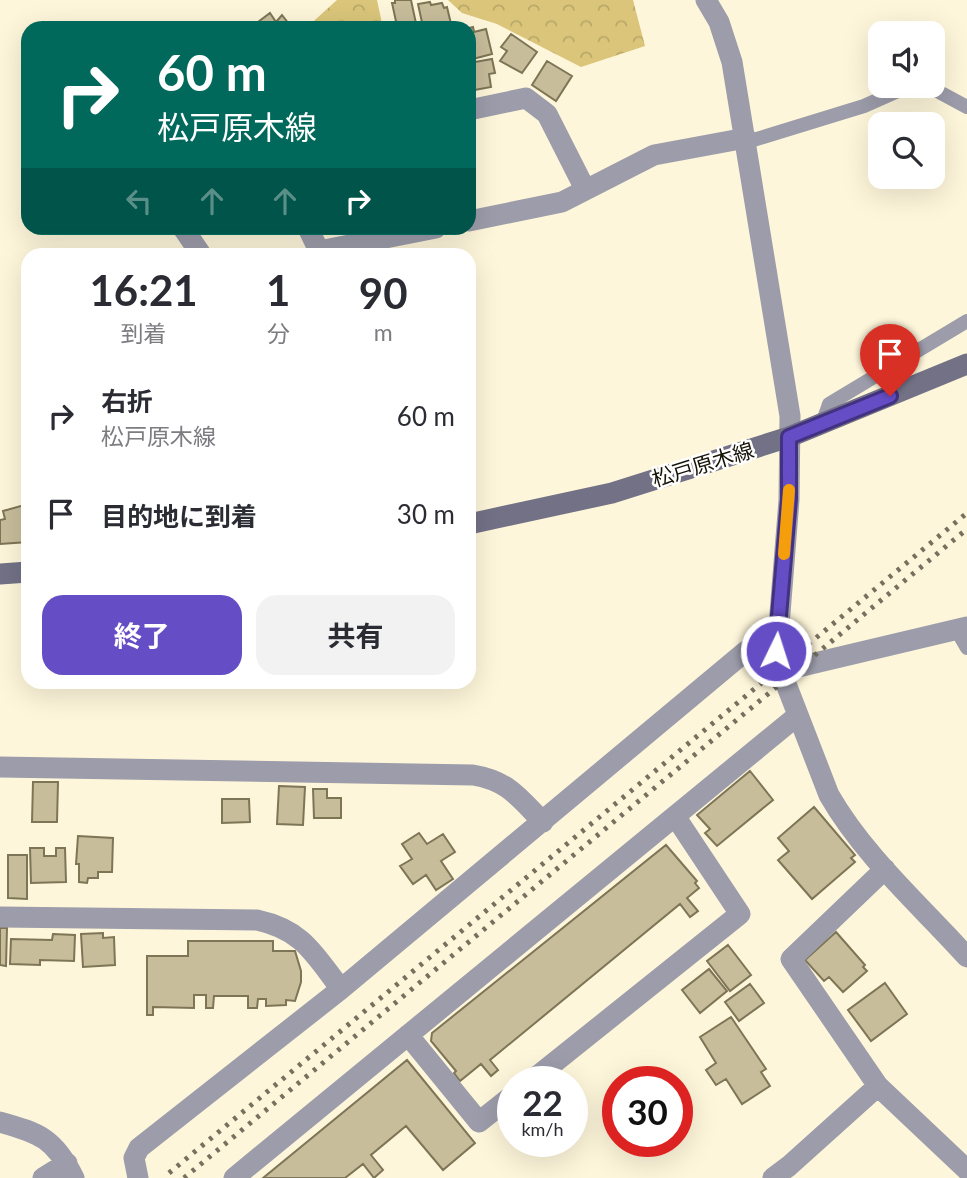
<!DOCTYPE html>
<html lang="ja">
<meta charset="utf-8">
<style>
:root{--surface:#fff;--page:#f2f2f3;--text:#2b2b33;--muted:#7c7c81;--accent:#654dc6}
body{margin:0;font-family:Lato,"Noto Sans JP",sans-serif;background:var(--page);color:var(--text);height:100vh;display:flex;flex-direction:column;font-size:26px;white-space:nowrap}
*{box-sizing:border-box;margin:0}
p{font-size:23px;color:var(--muted)}
.icon{flex:none;width:38px;height:38px;fill:none;stroke:currentColor;stroke-width:2;stroke-linecap:round;stroke-linejoin:round}
.map{position:relative;flex:1;overflow:hidden}
.drawer{position:absolute;left:21px;top:248px;width:455px;height:441px;display:flex;flex-direction:column;background:var(--surface);border-radius:21px;box-shadow:0 7px 28px #0002}
.drawer>*{flex:none}
.guide{position:absolute;left:21px;top:21px;width:455px;height:214px;border-radius:21px;box-shadow:0 7px 28px #0002;background:#00695c;color:#fff;overflow:hidden}
.buttons{position:absolute;left:868px;top:21px;display:grid;gap:14px}
.buttons a{display:grid;place-items:center;width:77px;height:77px;border-radius:14px;background:var(--surface);box-shadow:0 7px 28px #0002;font-size:35px}
.speed{position:absolute;left:497px;top:1066px;display:flex;gap:14px;font-size:35px;font-weight:700;text-align:center}
.speed>*{display:grid;place-content:center;width:91px;height:91px;border-radius:50%;background:var(--surface);box-shadow:0 7px 28px #0002;line-height:1}
.speed small{font-size:18px;font-weight:400}
.speed .limit{border:10px solid #d22;background:#fff;color:#111}
.pin{position:absolute;display:grid;place-items:center;width:60px;height:60px;color:#fff;margin:-72px -30px;border-radius:50% 50% 50% 0;rotate:-45deg;box-shadow:0 0 7px #0007}
.pin .icon{rotate:45deg}
.me{position:absolute;width:77px;margin:-38px;rotate:4deg;stroke-linejoin:round;filter:drop-shadow(0 0 5px #0008)}
.turn{display:flex;align-items:center;gap:24px;height:147px;padding:0 21px;font-size:32px}
.turn .icon{width:91px;height:91px;stroke-width:2.5}
.turn b{display:block;font-size:49px;line-height:60px}
.lanes{display:flex;align-items:center;height:66px;padding:0 21px;background:#0003;justify-content:center;gap:35px;direction:ltr}
.lanes .off{opacity:.35}
.eta{display:flex;justify-content:space-evenly;align-items:center;height:119px;text-align:center}
.eta b{font-size:42px;font-weight:700;line-height:49px}
.action{display:flex;gap:14px;margin-top:auto;padding:14px 21px}
.action a{flex:1;height:80px;border-radius:21px;background:var(--accent);color:#fff;font-size:28px;font-weight:700;line-height:80px;text-align:center}
.action a+a{background:var(--page);color:var(--text)}
ul{padding:0;list-style:none}
li{display:flex;align-items:center;gap:21px;height:98px;padding:0 21px}
li div{flex:1}
li b{display:block;font-size:26px}
li em{font-style:normal}
.map>svg:first-child{display:block}
.forest{fill:url(#forest-crowns)}
.building{fill:#c7bd9b;stroke:#7e7556;stroke-width:2}
.lines{fill:none;stroke-linecap:round;stroke-linejoin:round}
.lane{stroke:#9c9caa;stroke-width:14}
.street{stroke:#9c9caa;stroke-width:21}
.secondary{stroke:#727186;stroke-width:21}
.rail{stroke:#76715f;stroke-width:5;stroke-dasharray:3.5 7;stroke-linecap:butt}
.route-casing{stroke:#423281;stroke-width:18}
.route{stroke:#654dc6;stroke-width:12}
.slow{stroke:#f59e0b;stroke-width:12}
.labels{text-anchor:middle;stroke-width:5;stroke-linejoin:round;paint-order:stroke}
.street-label{font-size:21px;fill:#161307;stroke:#fff}
</style>
<div class="map">
<svg width="967" height="1178" viewBox="0 0 967 1178">
<defs>
<pattern id="forest-crowns" width="20" height="18" patternUnits="userSpaceOnUse" patternTransform="scale(1.75)"><rect width="20" height="18" fill="#dac57a"/><path d="M2 6a3 3 0 1 1 6 0M12 15a3 3 0 1 1 6 0" fill="none" stroke="#baa868"/></pattern>
</defs>
<rect width="100%" height="100%" fill="#fef6da"/>
<!-- forest -->
<path class="forest" d="M337,0h40l6,28h-77z
M448,0h185l12,46 -64,21 -84,-43 -35,-11z"/>
<!-- building -->
<path class="building" d="M395,0h16l6,28 -20,-2 -5,-23h3z
M430,2l1,3 11,-2 2,5 3,-1 5,21 -29,-1 -5,-23z
M270,13l6,9 6,-7 10,13h-42z
M473,27l1,5 12,-3 6,25 -23,6v-32z
M511,34l26,18 -15,21 -22,-12 7,-10 -6,-4z
M492,59l3,14 -6,1 2,13 -22,4v-28z
M547,61l25,15 -16,25 -24,-16z
M28,504v38l-28,2v-24l5,-1 -2,-8z
M750,771l23,29 -56,46 -12,-13 5,-4 -13,-14z
M33,782h25l-1,40h-25z
M279,786l26,1 -2,38 -26,-1z
M313,789h14v9h14v20h-27z
M222,799h27l1,23 -28,1z
M814,807l41,48 -4,3 4,4 -43,37 -34,-39 11,-9 -11,-13z
M419,833l8,11 16,-10 12,18 -14,9 12,18 -17,11 -10,-15 -13,9 -13,-18 12,-7 -10,-15z
M78,836l35,2 -1,34h-14v6h-10l-1,5 -8,-1v-18h-3z
M666,845l31,36 -2,2 4,5 -12,10 11,13 -8,6 -10,-13 -190,156 8,10 -7,6 -10,-12 -21,17 -6,-8 2,-2 -25,-30 1,-8z
M30,848h14v8h12v-8h9l1,34 -35,1z
M8,855h19v44l-19,-1z
M0,928h7l-1,38 -6,-1z
M836,932l29,33 -2,2 4,4 -24,21 -14,-15 -5,4 -19,-21z
M103,933v5l11,-1 1,28 -32,2 -2,-33z
M53,934l22,1 -1,26 -34,-1v5l-30,-1 1,-25 41,1z
M188,941h85v10h22l6,20v11l-6,19 -9,-1v5l-20,1v-7h-8l-1,9h-9v-12h-34l-1,12h-7v-13h-12v13l-41,-1v8h-6v-59h41z
M728,945l23,30 -21,16 -23,-30z
M709,969l18,22 -27,22 -18,-23z
M885,983l22,31 -36,27 -23,-31z
M750,984l14,19 -25,18 -14,-19z
M731,1017l35,52 -5,3 9,14 -28,18 -16,-25 -10,6 -10,-15 10,-7 -16,-26z
M407,1060l68,83 -32,27 -37,-44 -35,29 12,15 -9,8 -11,-14 -18,14h-82z"/>
<g class="lines">
<!-- lane -->
<path class="lane" d="M928,86l39,21
M747,142l117,-36 45,-20
M822,424l7,-20 138,-83
M957,631l10,17"/>
<!-- street -->
<path class="street" d="M706,0l13,22 13,40 58,354 -1,84 -12,151 4,20 48,124c35,61 91,110 138,162
M469,110l57,-12 21,16 38,75
M469,221l93,-19 92,-47 92,-17
M183,228l17,25
M308,228l11,23 117,-23
M781,671l186,-44
M0,767l473,8c36,6 46,23 70,47
M0,917l257,3c46,10 57,34 84,69
M408,1035l71,87 34,-27
M530,1082l210,-168 -65,-98
M878,1086l89,84
M0,1122c40,11 55,17 74,56
M43,1178l24,-15
M138,1178l-4,-20 5,-10 202,-159 405,-338h31
M234,1178l563,-462
M773,1178l16,-12 89,-80 -87,-127 94,-90"/>
<!-- secondary -->
<path class="secondary" d="M469,524l143,-31 177,-56 178,-73
M0,574l28,-2"/>
<!-- rail -->
<path class="rail" d="M169,1173l798,-660
M184,1178l783,-649"/>
</g>
<g class="lines">
<!-- route casing -->
<g class="route-casing">
<path id="route" d="M776,651l13,-152v-62l101,-41"/>
</g>
<!-- route -->
<use href="#route" class="route"/>
<!-- slow -->
<path class="slow" d="M784,554l5,-64"/>
</g>
<g class="labels">
<!-- street labels -->
<g class="street-label">
<text transform="translate(703 465) rotate(-17)" y="7">松戸原木線</text>
</g>
</g>
</svg>
<div class="buttons">
<a><svg class="icon" aria-label="sound" viewBox="0 0 24 24"><path d="M4 9h4l5-4v14l-5-4H4zM17 9q2 3 0 6"/></svg></a>
<a><svg class="icon" aria-label="search" viewBox="0 0 24 24"><circle cx="10" cy="10" r="6"/><path d="M15 15l6 6"/></svg></a>
</div>
<div class="speed"><div>22<small>km/h</small></div><div class="limit">30</div></div>
<div class="pin" style="left:890px;top:396px;background:#d93025"><svg class="icon" aria-label="arrive" viewBox="0 0 24 24"><path d="M6 21V4h12l-3 4 3 4H6"/></svg></div>
<svg class="me" style="left:776px;top:651px" viewBox="-20 -20 40 40"><circle r="17" fill="#654dc6" stroke="#fff" stroke-width="3"/><path d="M0-11L8 9 0 5-8 9z" fill="#fff"/></svg>
<div class="guide">
<div class="turn"><svg class="icon" aria-label="right" viewBox="0 0 24 24"><path d="M7 20v-9h11M14 6l5 5-5 5"/></svg><div><b>60 m</b>松戸原木線</div></div>
<div class="lanes"><svg class="icon off" aria-label="left" viewBox="0 0 24 24"><path d="M17 20v-9H6M10 6l-5 5 5 5"/></svg><svg class="icon off" aria-label="ahead" viewBox="0 0 24 24"><path d="M12 20V5M6 11l6-6 6 6"/></svg><svg class="icon off" aria-label="ahead" viewBox="0 0 24 24"><path d="M12 20V5M6 11l6-6 6 6"/></svg><svg class="icon" aria-label="right" viewBox="0 0 24 24"><path d="M7 20v-9h11M14 6l5 5-5 5"/></svg></div>
</div>
<section class="drawer">
<div class="eta">
<div><b>16:21</b><p>到着</p></div>
<div><b>1</b><p>分</p></div>
<div><b>90</b><p>m</p></div>
</div>
<ul>
<li><svg class="icon" aria-label="right" viewBox="0 0 24 24"><path d="M7 20v-9h11M14 6l5 5-5 5"/></svg><div><b>右折</b><p>松戸原木線</p></div><em>60 m</em></li>
<li><svg class="icon" aria-label="arrive" viewBox="0 0 24 24"><path d="M6 21V4h12l-3 4 3 4H6"/></svg><div><b>目的地に到着</b></div><em>30 m</em></li>
</ul>
<div class="action"><a>終了</a><a>共有</a></div>
</section>
</div>
